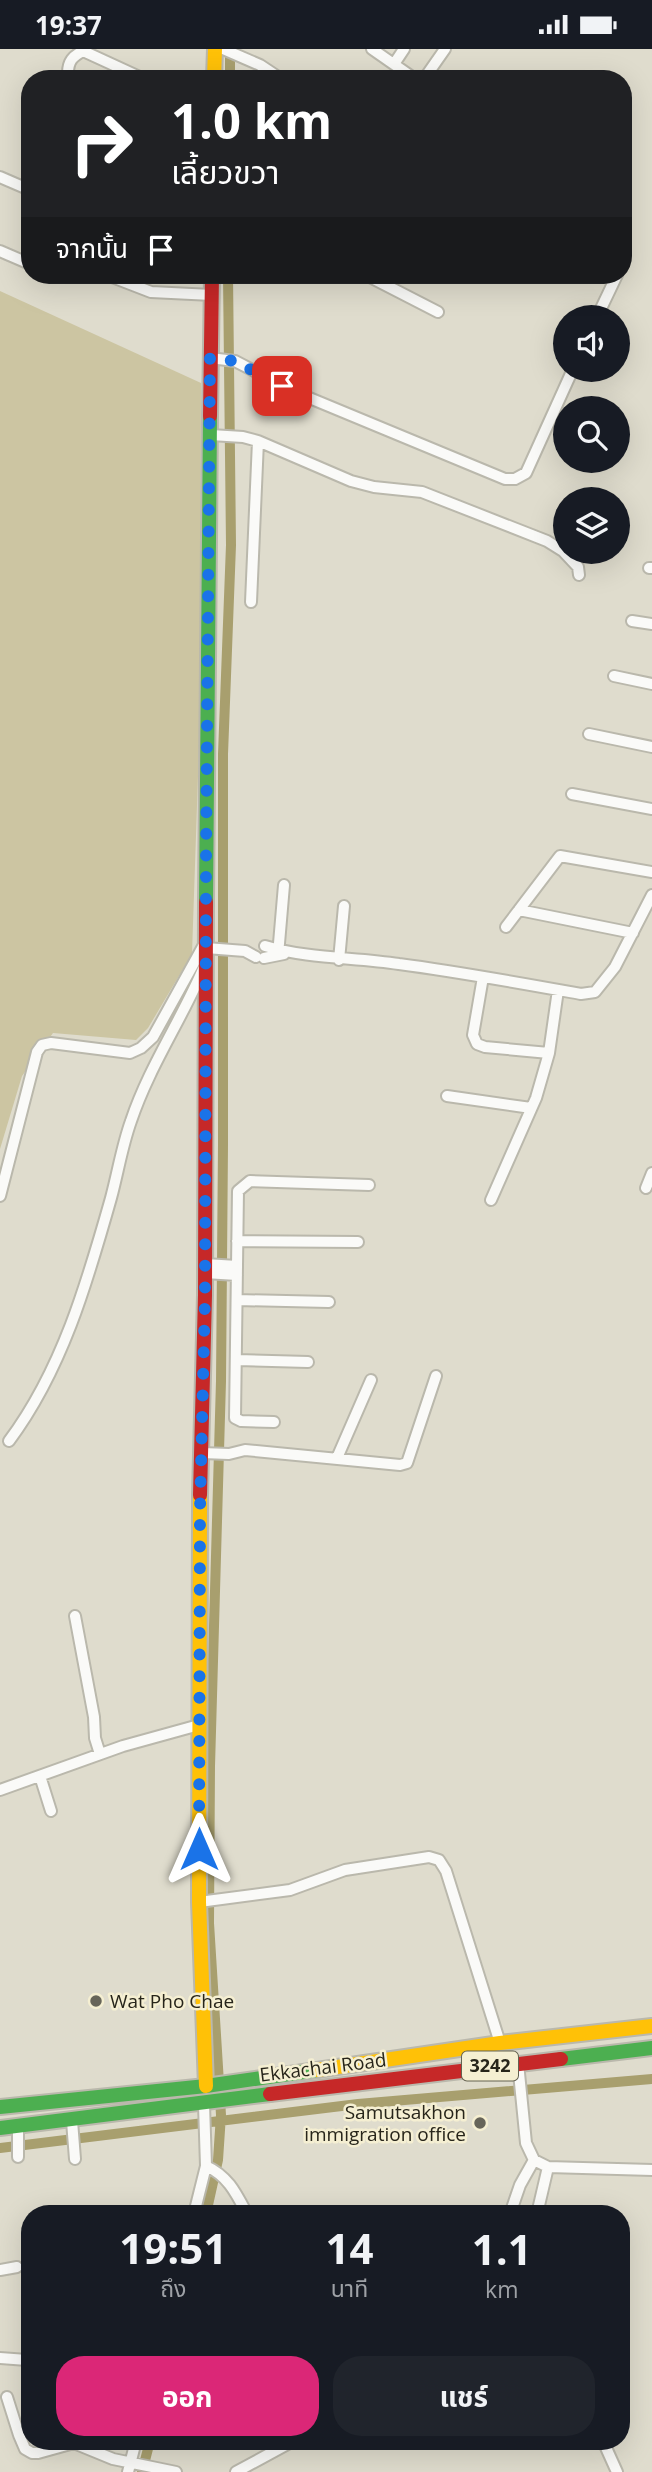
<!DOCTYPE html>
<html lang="th">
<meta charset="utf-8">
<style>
:root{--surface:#171b24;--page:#20242c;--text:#f1f3f6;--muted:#9ea1a6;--accent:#db2777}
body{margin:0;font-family:"Open Sans","Noto Sans Thai",sans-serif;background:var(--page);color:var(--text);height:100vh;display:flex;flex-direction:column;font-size:26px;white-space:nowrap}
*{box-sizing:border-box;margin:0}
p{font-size:23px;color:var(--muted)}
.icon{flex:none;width:38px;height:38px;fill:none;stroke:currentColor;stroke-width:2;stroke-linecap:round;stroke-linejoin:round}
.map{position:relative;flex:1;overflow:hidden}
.details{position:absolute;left:21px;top:2156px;width:609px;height:245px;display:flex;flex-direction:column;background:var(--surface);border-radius:28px;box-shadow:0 7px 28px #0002}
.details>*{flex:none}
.hud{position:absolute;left:21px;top:21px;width:611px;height:214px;border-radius:28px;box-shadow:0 7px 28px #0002;background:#202124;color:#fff;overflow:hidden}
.controls{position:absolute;left:553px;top:256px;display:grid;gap:14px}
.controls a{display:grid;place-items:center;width:77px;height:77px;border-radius:50%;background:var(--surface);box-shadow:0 7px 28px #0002;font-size:35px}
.pin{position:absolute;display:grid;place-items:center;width:60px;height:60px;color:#fff;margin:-30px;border-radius:14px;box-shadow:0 4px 10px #0006}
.me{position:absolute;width:77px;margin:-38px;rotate:0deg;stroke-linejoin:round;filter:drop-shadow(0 0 5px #0008)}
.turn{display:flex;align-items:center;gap:24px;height:147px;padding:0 35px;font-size:32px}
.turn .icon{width:91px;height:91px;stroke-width:2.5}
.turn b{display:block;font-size:49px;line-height:60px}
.then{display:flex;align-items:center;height:66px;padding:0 35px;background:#0003;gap:14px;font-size:26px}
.eta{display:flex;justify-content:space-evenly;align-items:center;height:119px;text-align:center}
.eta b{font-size:42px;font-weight:700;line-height:49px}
.cta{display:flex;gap:14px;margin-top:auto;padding:14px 35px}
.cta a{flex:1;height:80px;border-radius:28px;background:var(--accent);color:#fff;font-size:28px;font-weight:700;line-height:80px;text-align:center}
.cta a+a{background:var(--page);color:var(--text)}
.status{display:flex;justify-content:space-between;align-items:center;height:49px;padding:0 35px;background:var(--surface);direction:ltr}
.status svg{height:19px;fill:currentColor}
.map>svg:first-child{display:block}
.green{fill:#ccc5a2}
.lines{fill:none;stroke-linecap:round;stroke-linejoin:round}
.canal{stroke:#a89f6e;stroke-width:10}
.street-casing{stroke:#bab8ac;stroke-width:14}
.fast-casing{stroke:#bab8ac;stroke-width:18}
.slow-casing{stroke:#bab8ac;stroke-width:18}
.jam-casing{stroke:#bab8ac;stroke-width:18}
.street{stroke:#fafaf8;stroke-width:10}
.fast{stroke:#4caf50;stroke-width:14}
.slow{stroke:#ffc107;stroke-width:14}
.jam{stroke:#c62828;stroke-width:14}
.route{stroke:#1a73e8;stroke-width:12;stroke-dasharray:0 21.6}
.poi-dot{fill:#676559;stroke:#f5efd2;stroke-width:2.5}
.labels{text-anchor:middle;stroke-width:5;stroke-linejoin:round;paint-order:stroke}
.shield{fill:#f5efd2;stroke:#656251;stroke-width:2}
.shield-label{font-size:18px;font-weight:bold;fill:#27251a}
.poi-label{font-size:19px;fill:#27251a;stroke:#f5efd2;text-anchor:start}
.street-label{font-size:19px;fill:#27251a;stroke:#f5efd2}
</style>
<div class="status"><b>19:37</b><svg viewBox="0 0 49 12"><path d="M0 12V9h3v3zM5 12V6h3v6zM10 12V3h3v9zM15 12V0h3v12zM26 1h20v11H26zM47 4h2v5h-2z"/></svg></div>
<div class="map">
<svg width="652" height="2423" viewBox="0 0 652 2423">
<rect width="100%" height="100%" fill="#dfdccd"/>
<!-- green -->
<path class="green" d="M0,242l201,92 -1,334 -8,237 -44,74 -12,12 -83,-7 -31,43 -22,73z"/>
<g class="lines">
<!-- canal -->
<path class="canal" d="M230,30v-30
M0,2099l358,-44 294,-25
M206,2165l12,-54 3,-45 -12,-192 1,-157 11,-385 2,-236v-391l8,-209 -3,-270
M142,2423l8,-31"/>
<!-- street casing -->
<g class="street-casing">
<path id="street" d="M223,0l37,16 21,14
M372,0l43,30
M394,15l10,-15
M74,30l-6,-6c0,-12 5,-17 15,-22l61,28
M424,30l21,-30
M0,128l30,13
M0,202l30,13
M107,226l44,17 61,3
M366,226l72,37
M597,268l20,-42
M210,309l25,3 60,31 210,87h10l11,-6 47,-104
M211,386l32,2 15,4 93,40 23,6 48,5 125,49 16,10 15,16 1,8
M649,519h3
M251,553l7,-161
M632,572l20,3
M614,627l38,8
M589,685l63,13
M572,745l80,15
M519,861l114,23
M506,878l54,-71 92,16
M265,897c44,13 89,11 134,18 61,8 121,19 182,30l14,-2 20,-25 37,-72
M206,899l39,3 11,6
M278,906l6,-70
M264,909l20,-4
M339,911l5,-54
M483,928l-10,58 4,9 8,3 64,6
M447,1047l84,12
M646,1139l6,-15
M0,1147l37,-144 5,-7 9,-2 79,10 11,-5 12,-11 52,-94
M491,1151l45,-102 13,-45 9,-63
M237,1192l121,1
M205,1215l32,2
M205,1224l32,2
M237,1251l92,2
M237,1311l71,2
M274,1373l-33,-1 -6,-3 3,-227 12,-10 119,4
M9,1392c53,-71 78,-158 102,-243 7,-26 11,-52 20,-77 18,-54 51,-102 73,-154
M202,1404l27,1 16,-4 155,15 7,-2 29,-87
M337,1409l34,-78
M75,1567l19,101 1,21 5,16
M40,1727l11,35
M0,1741l123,-44 76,-21
M199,1853l91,-12 55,-20 84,-13 10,3 7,11 54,172
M518,2014l8,80 8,17 14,7 104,3
M72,2072l3,38
M18,2108v-30
M206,2117c22,10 30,27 41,48
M194,2165l12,-48 -2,-62
M510,2165l10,-29 14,-25
M537,2165l11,-47
M0,2221l17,-3
M0,2309l27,2
M7,2348l12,38 6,14 7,4h6l36,-10 39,16 63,13
M603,2392l14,31
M128,2423l8,-31
M236,2423l57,-31"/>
</g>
<!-- fast casing -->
<g class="fast-casing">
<path id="fast" d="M206,853l4,-486
M561,2010l91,-11
M0,2058l206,-21 111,-16
M0,2079l270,-34"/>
</g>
<!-- slow casing -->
<g class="slow-casing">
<path id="slow" d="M214,30l1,-30
M200,1446l-1,407 7,184
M317,2021l183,-27 152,-17"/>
</g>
<!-- jam casing -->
<g class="jam-casing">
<path id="jam" d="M210,367l2,-141
M200,1446l5,-200 1,-393
M270,2045l291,-35"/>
</g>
<!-- street -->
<use href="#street" class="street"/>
<!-- fast -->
<use href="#fast" class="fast"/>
<!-- slow -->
<use href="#slow" class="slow"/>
<!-- jam -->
<use href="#jam" class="jam"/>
</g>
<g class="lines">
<!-- route -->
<path class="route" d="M199,1800l1,-339 5,-214 1,-436 4,-502 25,3 47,25"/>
</g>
<!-- markers -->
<g class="poi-dot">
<circle cx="96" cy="1952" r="7"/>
<circle cx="480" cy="2074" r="7"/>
</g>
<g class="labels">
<!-- shield labels -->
<rect class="shield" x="462" y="2002.5" width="56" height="29" rx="5"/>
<g class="shield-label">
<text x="490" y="2023">3242</text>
</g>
<!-- poi labels -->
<g class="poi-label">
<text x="110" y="1959">Wat Pho Chae</text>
<text x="466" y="2070" text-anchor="end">Samutsakhon<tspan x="466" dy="22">immigration office</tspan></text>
</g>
<!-- street labels -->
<g class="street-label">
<text transform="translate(323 2018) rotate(-7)" y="7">Ekkachai Road</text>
</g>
</g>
</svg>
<div class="controls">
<a><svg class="icon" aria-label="sound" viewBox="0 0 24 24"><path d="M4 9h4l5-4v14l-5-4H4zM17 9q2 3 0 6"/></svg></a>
<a><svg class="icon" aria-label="search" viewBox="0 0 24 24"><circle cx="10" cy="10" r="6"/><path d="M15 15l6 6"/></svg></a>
<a><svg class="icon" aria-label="layers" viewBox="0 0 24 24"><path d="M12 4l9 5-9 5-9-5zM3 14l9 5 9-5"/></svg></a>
</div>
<div class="pin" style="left:282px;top:337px;background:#d93025"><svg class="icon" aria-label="arrive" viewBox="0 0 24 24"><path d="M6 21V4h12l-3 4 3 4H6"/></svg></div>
<svg class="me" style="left:199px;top:1800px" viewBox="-20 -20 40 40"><path d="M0-17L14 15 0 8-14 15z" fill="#1a73e8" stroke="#fff" stroke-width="4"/></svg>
<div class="hud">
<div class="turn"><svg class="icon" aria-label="right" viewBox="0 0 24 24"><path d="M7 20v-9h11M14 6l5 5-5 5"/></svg><div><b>1.0 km</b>เลี้ยวขวา</div></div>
<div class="then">จากนั้น<svg class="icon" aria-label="arrive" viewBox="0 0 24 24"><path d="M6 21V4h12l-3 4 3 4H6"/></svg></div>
</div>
<section class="details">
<div class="eta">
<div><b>19:51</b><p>ถึง</p></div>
<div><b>14</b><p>นาที</p></div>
<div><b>1.1</b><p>km</p></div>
</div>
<div class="cta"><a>ออก</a><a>แชร์</a></div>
</section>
</div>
